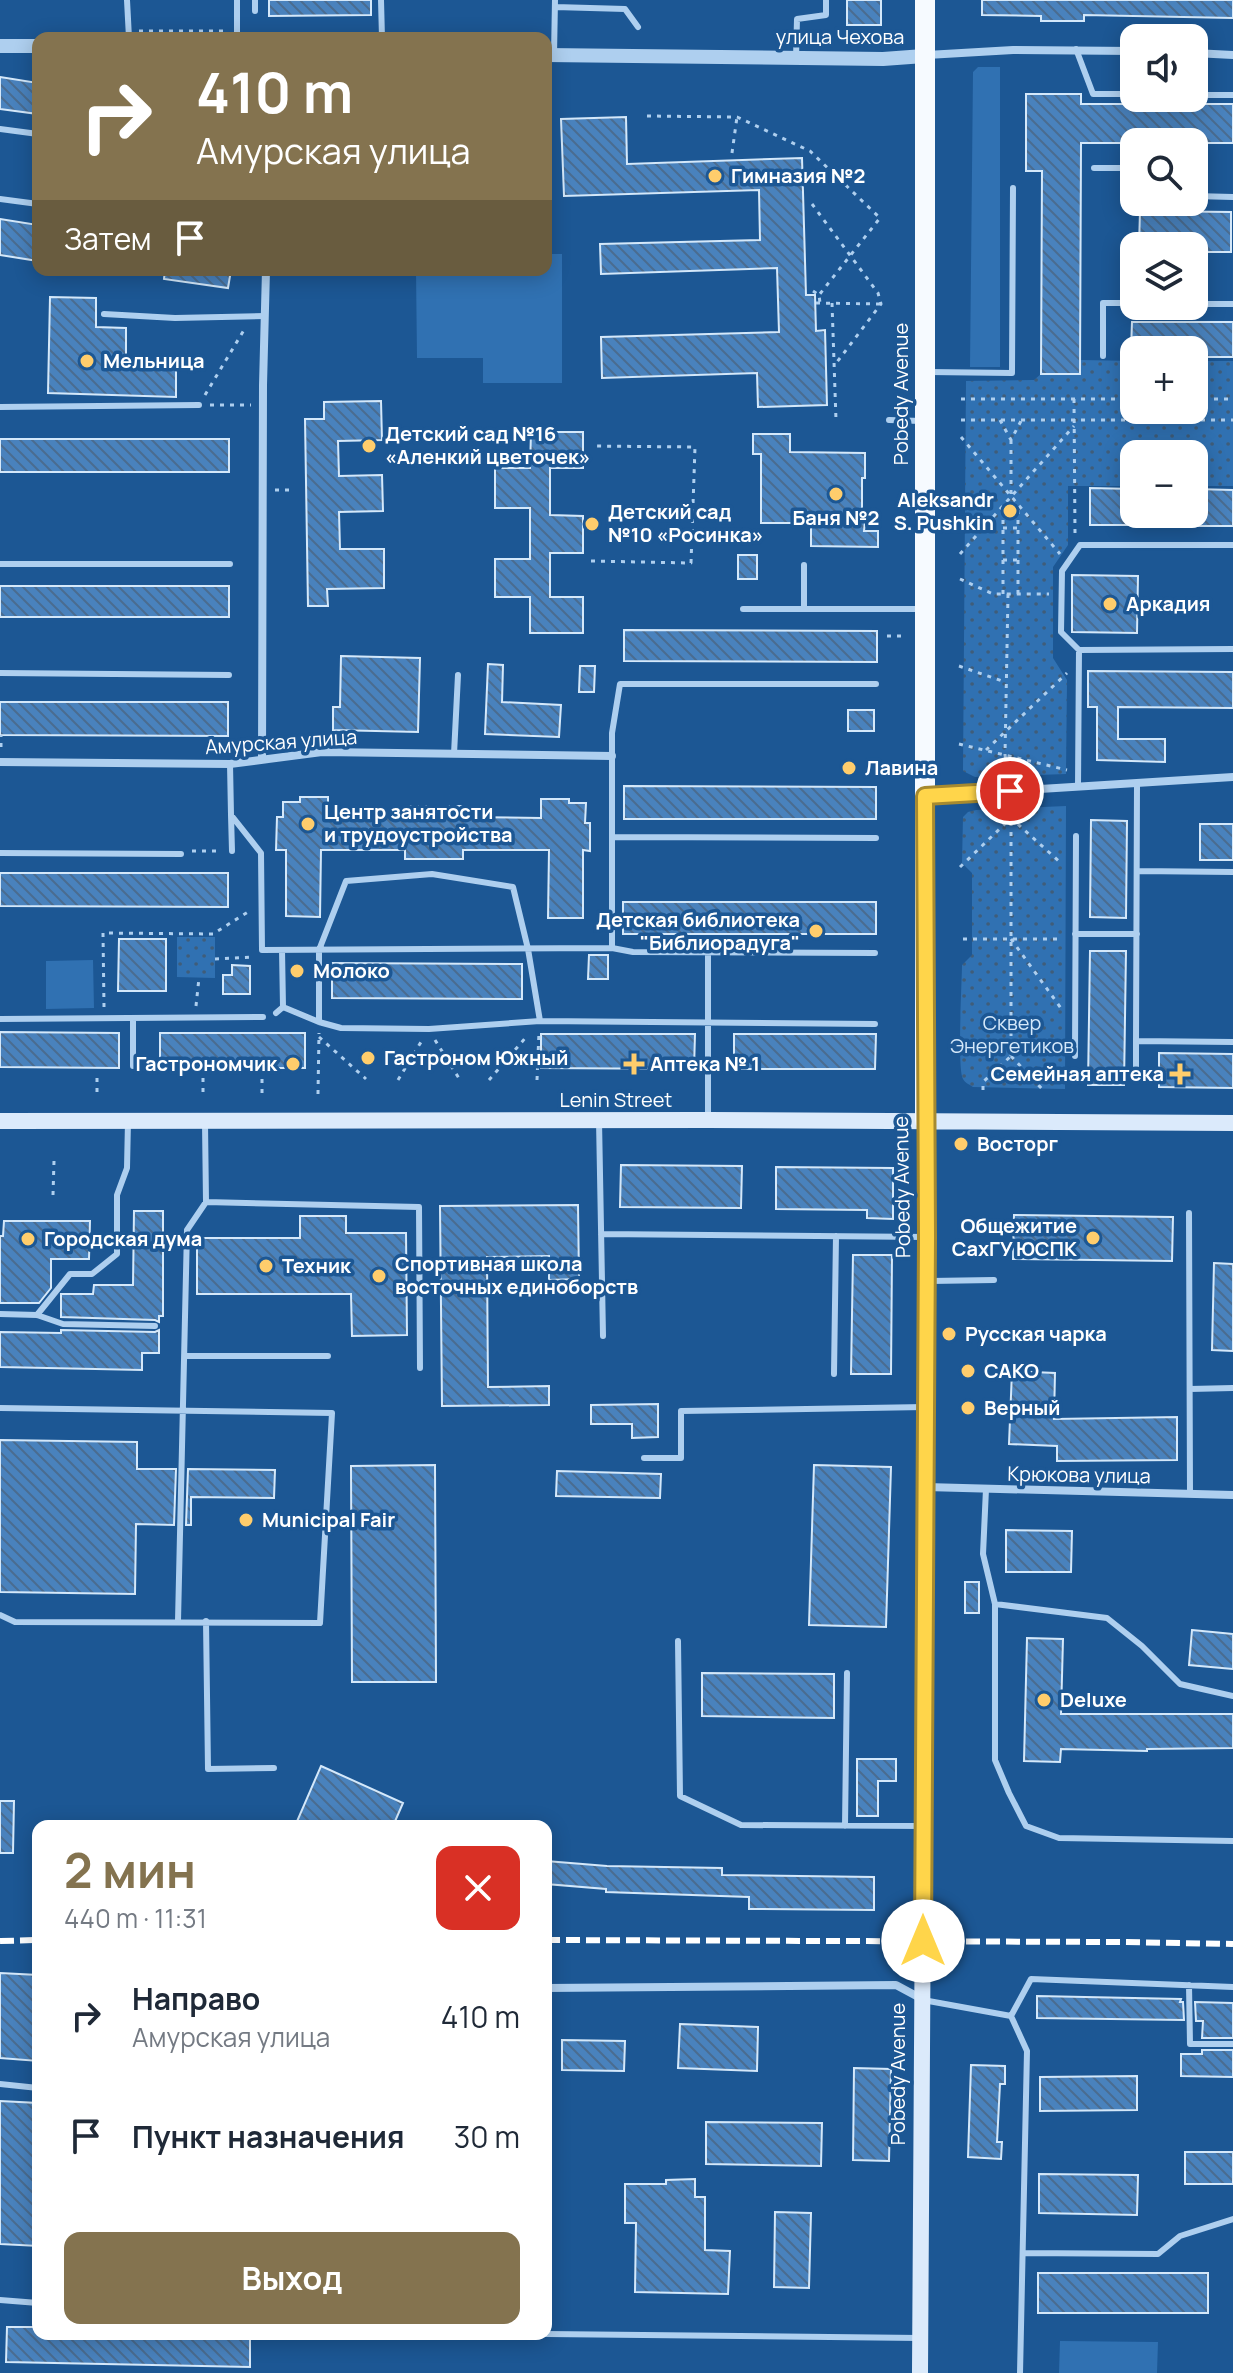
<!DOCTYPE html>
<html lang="ru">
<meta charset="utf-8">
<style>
:root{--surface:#fff;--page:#f6f6f7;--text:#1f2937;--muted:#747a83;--accent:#84734f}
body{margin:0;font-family:Manrope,sans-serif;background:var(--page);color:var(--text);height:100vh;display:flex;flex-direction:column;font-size:30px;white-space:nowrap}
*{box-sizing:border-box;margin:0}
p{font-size:26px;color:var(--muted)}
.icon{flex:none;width:44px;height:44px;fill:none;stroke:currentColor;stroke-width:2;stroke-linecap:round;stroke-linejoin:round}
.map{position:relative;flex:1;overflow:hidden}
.sheet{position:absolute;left:32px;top:1820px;width:520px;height:520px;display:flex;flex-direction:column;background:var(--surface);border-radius:16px;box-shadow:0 4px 20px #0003}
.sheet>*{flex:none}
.guide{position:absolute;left:32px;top:32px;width:520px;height:244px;border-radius:16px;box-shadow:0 4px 20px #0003;background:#84734f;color:#fff;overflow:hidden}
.fabs{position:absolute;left:1120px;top:24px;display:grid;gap:16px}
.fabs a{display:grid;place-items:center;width:88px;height:88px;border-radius:16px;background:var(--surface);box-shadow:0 4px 20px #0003;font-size:40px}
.pin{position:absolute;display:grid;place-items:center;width:68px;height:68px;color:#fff;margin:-34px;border:4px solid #fff;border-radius:50%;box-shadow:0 2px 8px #0007}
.me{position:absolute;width:88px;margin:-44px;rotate:0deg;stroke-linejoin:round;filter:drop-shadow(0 0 6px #0008)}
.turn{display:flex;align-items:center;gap:28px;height:168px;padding:0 32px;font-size:36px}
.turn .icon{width:104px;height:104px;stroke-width:2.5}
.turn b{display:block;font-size:56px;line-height:68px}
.then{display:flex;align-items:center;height:76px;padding:0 32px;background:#0003;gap:16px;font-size:30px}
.round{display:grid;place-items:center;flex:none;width:84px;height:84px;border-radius:16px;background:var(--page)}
.summary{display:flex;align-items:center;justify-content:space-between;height:136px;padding:0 32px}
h1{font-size:48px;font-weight:700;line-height:60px;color:var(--accent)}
.button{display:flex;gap:16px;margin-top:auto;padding:16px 32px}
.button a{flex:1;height:92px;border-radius:16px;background:var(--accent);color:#fff;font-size:32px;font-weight:700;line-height:92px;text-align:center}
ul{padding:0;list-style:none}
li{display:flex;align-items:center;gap:24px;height:120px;padding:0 32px}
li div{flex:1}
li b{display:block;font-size:30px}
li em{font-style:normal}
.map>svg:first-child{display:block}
.grass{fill:#3071b2}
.park{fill:url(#park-dots)}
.building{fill:url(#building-back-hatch);stroke:#d4e8fa;stroke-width:2}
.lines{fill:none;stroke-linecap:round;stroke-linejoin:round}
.path{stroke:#aecfef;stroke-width:3;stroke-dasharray:4 6;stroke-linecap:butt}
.service{stroke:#aecfef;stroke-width:6}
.minor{stroke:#aecfef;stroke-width:8}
.tertiary{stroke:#aecfef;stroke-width:14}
.secondary{stroke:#dbeafb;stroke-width:16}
.primary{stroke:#f6faff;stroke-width:20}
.rail{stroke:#fff;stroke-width:6;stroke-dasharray:14 6;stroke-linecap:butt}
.route-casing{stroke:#a68a30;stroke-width:20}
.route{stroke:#ffd54a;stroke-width:14}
.poi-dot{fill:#ffcd6c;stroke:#1c5794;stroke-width:3}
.labels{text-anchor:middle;stroke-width:7;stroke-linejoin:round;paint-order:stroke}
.street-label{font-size:20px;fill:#fff;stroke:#1c5794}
.poi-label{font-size:20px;font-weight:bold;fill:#fff;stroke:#1c5794;text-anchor:start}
.park-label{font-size:20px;fill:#d4e8fa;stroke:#1c5794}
</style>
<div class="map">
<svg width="1233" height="2373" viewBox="0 0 1233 2373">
<defs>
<pattern id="park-dots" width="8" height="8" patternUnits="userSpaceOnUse" patternTransform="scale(2)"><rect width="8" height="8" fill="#3071b2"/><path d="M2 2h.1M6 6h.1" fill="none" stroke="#3f5d7a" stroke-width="1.8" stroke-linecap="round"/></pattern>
<pattern id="building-back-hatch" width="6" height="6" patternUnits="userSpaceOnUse" patternTransform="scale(2)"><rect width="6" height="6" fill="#4982bd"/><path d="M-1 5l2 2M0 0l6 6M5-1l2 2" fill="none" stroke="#4a6c90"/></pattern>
</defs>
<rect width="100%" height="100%" fill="#1c5794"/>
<!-- grass -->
<path class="grass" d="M978,67h22v300h-30l3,-295z
M546,254h16v129h-79v-25h-66l-1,-88h130z
M93,960l1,48 -48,1v-48z
M1060,2341l98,1 -1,31h-98z"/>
<!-- park -->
<path class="park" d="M1080,360l54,1v49h60v-49h39v125h-39v-32h-60v32h-66v59l-15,22v91l14,22 -1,94 -91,3 -12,-6 3,-390 68,-1 7,-6h39z
M1066,806l-1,283 -92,-2c-4,-3 -8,-4 -10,-8 -6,-10 -1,-96 -1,-114l10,-10v-82l-10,-10 1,-46 5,-5 8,-2z
M177,937h38v41l-38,-1z"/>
<!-- building -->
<path class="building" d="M269,0h102v15l-102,1z
M847,0h34v25h-34z
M982,0h251v18l-149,-3v6h-43v-5l-59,-1z
M0,77l38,6v31l-38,-5z
M1026,94h55v10h152v39h-152l-1,231h-39l1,-203h-16z
M626,117l1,47 175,-6 4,137h9l1,36 9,-1 2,75 -69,2 -1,-34 -155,5 -1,-41 178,-5 -2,-64 -176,6 -1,-30 160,-4 -1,-50 -195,6 -3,-77z
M1140,211l91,1v40h-37v-6h-55z
M0,219l38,6v36l-38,-6z
M165,270h66l-3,18 -64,-9z
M50,297l46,1v29l30,1v33h50v36l-128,-4z
M1132,322h101v35h-39v-7h-63z
M381,401l1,39 -44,1 1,35 43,-1 1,36 -44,1 1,37h44v39l-57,1 1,17h-20l-3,-187h19v-17z
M531,432h52v36h-33v47l33,1v37h-33v44h33v36h-53v-36h-35v-38h35v-51h-35v-40h35z
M753,434h37v18l75,1v25h-3v43h3l-1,10h14v16l-67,-1v-21h-7v-2h-43v-69h-8z
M0,439h229v33h-229z
M1090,488l44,1v36h-44z
M1194,489l39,1v36h-39z
M738,555h19v24h-19z
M1072,575l66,1 -1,57 -65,-1z
M0,586h229v31h-229z
M624,630l253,1v31l-253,-1z
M341,656l79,2 -2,74 -85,-2v-23h7z
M488,664l15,1 -1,37 59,3 -2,32 -74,-3z
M580,666h15l-1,26h-15z
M1088,671l145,1v36l-115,-1v32h47v23l-68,-2v-53h-9z
M0,702h228v34l-228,-1z
M848,710h26v21h-26z
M624,786l252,1v32h-252z
M300,797h28v20h77v-11h58v11l78,1v-19h28v4h17l-1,20h5v28l-7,-1v68h-35l1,-68h-86v9h-58v-9h-84l-1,67 -34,-1v-66h-10l1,-33h6v-15h17z
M1091,820l36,1 -1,97 -36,-1z
M1200,824h33v36h-33z
M0,873h228v34l-228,-1z
M623,902h253v32h-253z
M119,939h47v52h-48z
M1090,951h36l-2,134h-36z
M589,955h19v24h-20z
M332,963l190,1v35l-190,-1z
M232,965l18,1v28h-27v-19h9z
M0,1032l119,1v35l-119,-1z
M160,1033h145v35h-145z
M541,1034h154l-1,35 -153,-1z
M734,1034h142l-1,35h-141z
M1159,1053l74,1v34l-74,-1z
M621,1165l121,1 -1,42 -121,-1z
M776,1167l117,1v51l-26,-1v-8l-91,-1z
M578,1205l1,74 -30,1v-24l-62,1 1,130 61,-1v19l-107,1 -2,-200z
M134,1211h29v105h-4v6l-4,-2 -94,-3v-23h32l1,-9h39z
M1014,1215l159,2 -1,44 -159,-2z
M300,1216h46v17h60l1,102 -55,1 -1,-42h-154v-56h103z
M4,1221h86l-1,38h-38v29l-12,15h-39v-67h3z
M853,1255h39l-1,119h-40z
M1214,1263l19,1v87l-21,-1z
M61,1330l94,2 4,-2v23h-17v17l-142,-3v-35l61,1z
M1012,1371l43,2 -1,46 123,-2v43l-120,1v-15l-48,-2z
M658,1404v33l-26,1v-14h-41v-19z
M0,1440l137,2v27h39l-2,56 -38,-1 -1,70 -135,-2z
M435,1465l1,217h-84l-1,-216z
M814,1465l77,2 -5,160 -77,-2z
M188,1469l87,1 -1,28 -83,-1v28h-5z
M557,1471l104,3 -1,24 -104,-2z
M1006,1530l66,1 -1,41h-65z
M965,1582h14v31h-14z
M1192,1630l41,4v35l-44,-4z
M1027,1638l36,1 -2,75h172v34l-86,1v2l-86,-2 -1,13 -36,-1z
M702,1673l132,1v44l-132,-2z
M857,1759h39v22h-18v35h-21z
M321,1766l82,37 -10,23h-98z
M0,1801h14l-1,52h-13z
M546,1861l61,5 115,2v7l152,2v33l-125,-1v-12l-143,-5v-3l-60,-5z
M0,1973l38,2v86l-38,-3z
M1037,1996l144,3 -1,3h3l1,18 -147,-2z
M1195,2002l38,1v35h-31l1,-17h-7z
M680,2024l78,3 -1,44 -79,-3z
M562,2040l63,1 -1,30 -62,-1z
M1202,2050h31v27l-52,-1v-22h21z
M971,2065l34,1v18h-5l-3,58h5l-1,17 -33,-2z
M854,2068l37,1 -2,92 -36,-1z
M1137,2076v34l-97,1v-34z
M0,2101l38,2v143l-38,-2z
M706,2122l116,1 -1,43 -115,-2z
M1185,2152h48v32h-48z
M1039,2174l99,1 -1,40 -98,-2z
M695,2179v18h10v53l25,1 -2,43 -93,-2 1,-69h-11v-39h41v-4z
M775,2212l36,1 -2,75 -35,-1z
M1038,2273h170v40h-170z
M7,2327h31v7h212v33l-244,-5z"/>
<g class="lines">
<!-- path -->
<path class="path" d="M139,31h84
M647,116l90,1 73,34 70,67 -61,77
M732,153l5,-36
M812,204l66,89 3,11 -47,62
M813,291l6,4 1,8
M816,303l64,1
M832,303l4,117
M205,395l39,-65
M961,399h173
M1074,399l1,135
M1194,399h39
M210,405h41
M961,420h272
M1000,420l11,20 10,-19
M961,437l99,117
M1011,440v57
M275,490h19
M1003,528h15
M960,554l114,-128
M1003,560h15
M591,561l100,2 4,-116 -103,-1
M960,579l33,15h56
M1003,594v-88
M1008,594l-3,161 4,21
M1018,594v-88
M887,636h18
M959,666l46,16
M959,744l108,26
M1,747v-12
M986,750l81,-77
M192,851h28
M960,867l51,-49 51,46
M963,939h100
M1011,939l52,72
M215,959l37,-2
M196,1006l3,-28
M104,1007l-1,-74 110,1 38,-24
M319,1037l47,42
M435,1040l25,40
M1011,1056v-252
M1011,1056l33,35
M398,1080l23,-38
M489,1080l38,-44
M537,1080l2,-48
M983,1090v-8l28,-26
M97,1092v-14
M203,1092v-14
M262,1093v-14
M318,1094l1,-61
M53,1195l1,-34"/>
<!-- service -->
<path class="service" d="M127,0l2,38
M237,0v38
M255,0v11
M381,0l1,38
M555,7l70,2 13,18
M1076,49l17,45h41
M554,55l1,-55
M796,58l1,-39 29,-4v-15
M1194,95h39
M0,129l38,5
M1094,168h40
M1194,196l39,1
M0,199l38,5
M1194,304h39
M104,314l71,4 90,-2
M1103,356v-53h31
M929,372l83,1 1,-185
M0,407l199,-2
M889,420l32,1
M1233,545h-153l-18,26 -1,61 18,18 154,-1
M0,564h230
M743,609h178
M804,609v-44
M0,673l229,2
M454,754l4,-79
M230,764l1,51 30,38 1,97 350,-2 21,4 242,1
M1137,784l-1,257 97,1
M1078,787l1,-137
M231,815l1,36
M612,837l264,1
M0,853l181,1
M1137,871l96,1
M1075,934h62
M612,948v-215l8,-49h256
M283,1007l36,15 22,6 88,1 111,-8 335,3
M276,1013l7,-6 -1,-57
M133,1018v48
M0,1019l263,-2
M319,1022v-72l27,-69 86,-7 81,13 15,62 12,72
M1075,1056l1,-220
M1136,1079v-38
M708,1116v-164
M599,1120l4,216
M206,1202l213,5 1,161
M1189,1213l1,281
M601,1234l325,3
M930,1281l64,-1
M0,1314l37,1 26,9 92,2
M37,1315l33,-41h22l25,-20v-59l10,-27 1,-47
M186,1356h142
M834,1374l2,-138
M1190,1389l43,-1
M0,1408l332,5 -12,210 -305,-1 -15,-7
M644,1458h37v-47l244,-4
M986,1489l-3,65 12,50v156l14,33 17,33 33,12 174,3
M995,1604l112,14 35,28 38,38 53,12
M178,1621l9,-391 19,-28 -1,-79
M206,1621l2,148 66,-1
M678,1641l2,155 61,29 182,1
M845,1826l2,-153
M1189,1985l1,59h43
M923,2000l88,16 20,-37 202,8
M1011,2016l16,35 -7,322
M0,2084l38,4
M1023,2253l135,1 22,-18 53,-17
M0,2300l38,3
M546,2334l374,4"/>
<!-- minor -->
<path class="minor" d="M1194,53l39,2
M927,55l86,-5 121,1
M262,760l1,-375 3,-115
M0,762l230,2 92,-12 290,4
M926,796l307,-19
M926,1487l307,8
M546,1988l350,-3 26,14"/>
<!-- tertiary -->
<path class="tertiary" d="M0,46h38
M546,55l337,4 41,-3"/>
<!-- secondary -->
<path class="secondary" d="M0,1121l708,-1 525,3
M920,2373l7,-1136 -2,-116"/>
<!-- primary -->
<path class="primary" d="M925,1121v-1121"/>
<!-- rail -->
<path class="rail" d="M546,1940l576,2 111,2
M0,1941l38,-1"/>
</g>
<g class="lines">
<!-- route casing -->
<g class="route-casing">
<path id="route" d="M923,1941l4,-704 -2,-441 85,-5"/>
</g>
<!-- route -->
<use href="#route" class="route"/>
</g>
<!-- markers -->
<g class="poi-dot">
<circle cx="715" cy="176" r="8"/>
<circle cx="87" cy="361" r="8"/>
<circle cx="369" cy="446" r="8"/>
<circle cx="836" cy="494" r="8"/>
<circle cx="1010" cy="511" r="8"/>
<circle cx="592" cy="524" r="8"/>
<circle cx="1110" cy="604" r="8"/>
<circle cx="849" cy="768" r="8"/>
<circle cx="308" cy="824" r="8"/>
<circle cx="816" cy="931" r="8"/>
<circle cx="297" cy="971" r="8"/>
<circle cx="368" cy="1058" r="8"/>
<circle cx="293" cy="1064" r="8"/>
<path d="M630 1052h8v8h8v8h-8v8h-8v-8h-8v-8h8z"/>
<path d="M1176 1062h8v8h8v8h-8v8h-8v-8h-8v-8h8z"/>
<circle cx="961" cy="1144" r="8"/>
<circle cx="1093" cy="1238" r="8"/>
<circle cx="28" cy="1239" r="8"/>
<circle cx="266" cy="1266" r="8"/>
<circle cx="379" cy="1276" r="8"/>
<circle cx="949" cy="1334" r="8"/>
<circle cx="968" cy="1371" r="8"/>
<circle cx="968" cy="1408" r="8"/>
<circle cx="246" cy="1520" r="8"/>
<circle cx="1044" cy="1700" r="8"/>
</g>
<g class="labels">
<!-- street labels -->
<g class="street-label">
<text x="840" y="44">улица Чехова</text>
<text transform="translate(901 394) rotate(-90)" y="7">Pobedy Avenue</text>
<text transform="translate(281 742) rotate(-4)" y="7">Амурская улица</text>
<text x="616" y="1107">Lenin Street</text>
<text transform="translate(902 1187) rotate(-91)" y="7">Pobedy Avenue</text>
<text transform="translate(1079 1475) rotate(1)" y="7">Крюкова улица</text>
<text transform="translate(898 2074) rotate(-90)" y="7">Pobedy Avenue</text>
</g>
<!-- poi labels -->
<g class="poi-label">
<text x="731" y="183">Гимназия №2</text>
<text x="103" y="368">Мельница</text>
<text x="385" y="441">Детский сад №16<tspan x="385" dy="23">«Аленкий цветочек»</tspan></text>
<text x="994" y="507" text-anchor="end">Aleksandr<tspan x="994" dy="23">S. Pushkin</tspan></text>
<text x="608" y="519">Детский сад<tspan x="608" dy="23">№10 «Росинка»</tspan></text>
<text x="836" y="525" text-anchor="middle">Баня №2</text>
<text x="1126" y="611">Аркадия</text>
<text x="865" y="775">Лавина</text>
<text x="324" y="819">Центр занятости<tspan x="324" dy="23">и трудоустройства</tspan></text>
<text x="800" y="927" text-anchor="end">Детская библиотека<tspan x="800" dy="23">"Библиорадуга"</tspan></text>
<text x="313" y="978">Молоко</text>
<text x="384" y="1065">Гастроном Южный</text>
<text x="277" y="1071" text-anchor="end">Гастрономчик</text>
<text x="650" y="1071">Аптека № 1</text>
<text x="1164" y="1081" text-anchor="end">Семейная аптека</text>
<text x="977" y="1151">Восторг</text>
<text x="1077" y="1233" text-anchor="end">Общежитие<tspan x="1077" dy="23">СахГУ ЮСПК</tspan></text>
<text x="44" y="1246">Городская дума</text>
<text x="395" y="1271">Спортивная школа<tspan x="395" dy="23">восточных единоборств</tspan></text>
<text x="282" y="1273">Техник</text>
<text x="965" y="1341">Русская чарка</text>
<text x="984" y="1378">САКО</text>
<text x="984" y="1415">Верный</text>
<text x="262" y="1527">Municipal Fair</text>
<text x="1060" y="1707">Deluxe</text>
</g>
<!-- park labels -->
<g class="park-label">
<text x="1012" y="1030">Сквер<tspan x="1012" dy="23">Энергетиков</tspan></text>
</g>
</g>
</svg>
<div class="fabs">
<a><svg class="icon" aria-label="sound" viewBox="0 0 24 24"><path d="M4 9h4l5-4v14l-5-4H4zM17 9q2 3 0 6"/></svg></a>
<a><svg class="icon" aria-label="search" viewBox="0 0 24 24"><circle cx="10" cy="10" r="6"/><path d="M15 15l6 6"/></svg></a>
<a><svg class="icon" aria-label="layers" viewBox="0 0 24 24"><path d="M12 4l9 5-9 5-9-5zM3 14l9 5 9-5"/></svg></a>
<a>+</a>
<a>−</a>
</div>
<div class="pin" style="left:1010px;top:791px;background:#d93025"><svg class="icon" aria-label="arrive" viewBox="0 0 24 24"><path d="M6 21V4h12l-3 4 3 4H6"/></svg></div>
<svg class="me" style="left:923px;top:1941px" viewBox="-20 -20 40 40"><circle r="19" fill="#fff"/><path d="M0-13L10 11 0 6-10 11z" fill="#ffd54a"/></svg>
<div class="guide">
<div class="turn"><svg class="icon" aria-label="right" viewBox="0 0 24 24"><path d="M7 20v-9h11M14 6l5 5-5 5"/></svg><div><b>410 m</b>Амурская улица</div></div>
<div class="then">Затем<svg class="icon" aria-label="arrive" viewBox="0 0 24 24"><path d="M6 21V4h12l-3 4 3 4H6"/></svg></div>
</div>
<section class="sheet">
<div class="summary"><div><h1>2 мин</h1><p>440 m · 11:31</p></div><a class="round" style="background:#d93025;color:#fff"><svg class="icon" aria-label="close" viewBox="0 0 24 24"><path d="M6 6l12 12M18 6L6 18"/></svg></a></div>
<ul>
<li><svg class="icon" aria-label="right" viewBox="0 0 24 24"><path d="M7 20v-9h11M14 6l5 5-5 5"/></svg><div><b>Направо</b><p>Амурская улица</p></div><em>410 m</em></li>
<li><svg class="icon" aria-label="arrive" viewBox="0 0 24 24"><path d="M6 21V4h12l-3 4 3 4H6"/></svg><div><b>Пункт назначения</b></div><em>30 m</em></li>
</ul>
<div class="button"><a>Выход</a></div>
</section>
</div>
